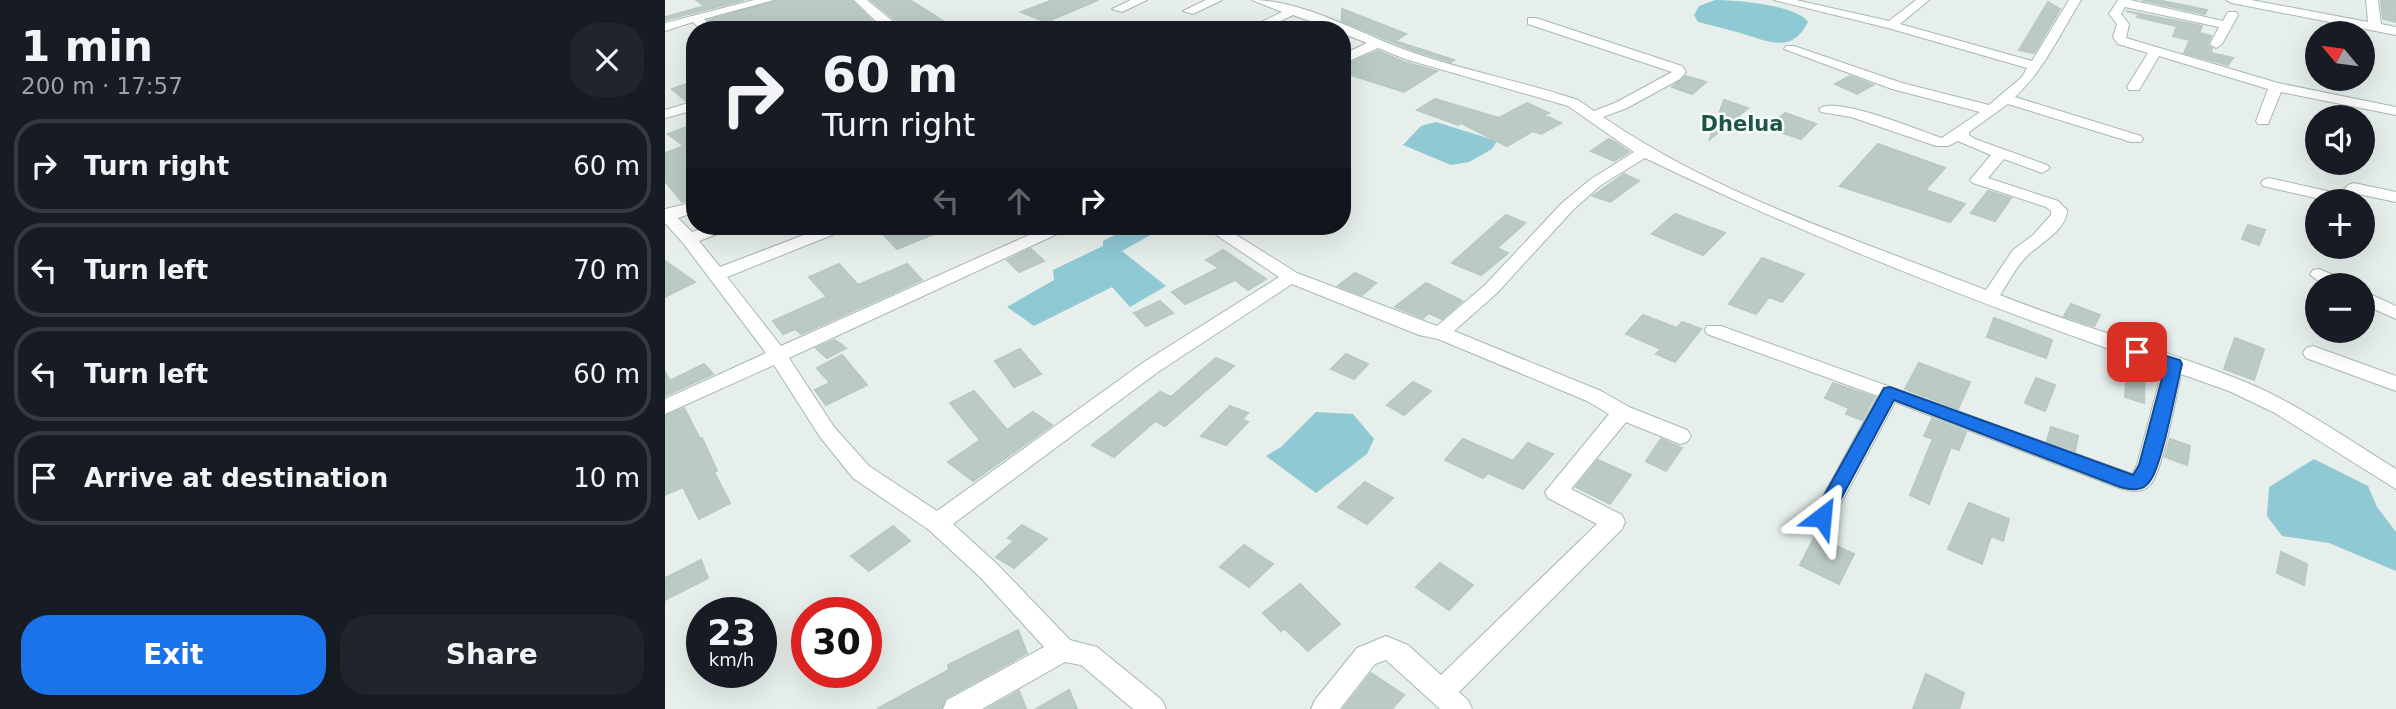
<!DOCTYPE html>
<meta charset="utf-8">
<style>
:root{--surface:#171b24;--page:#20242c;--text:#f1f3f6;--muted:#9ea1a6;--line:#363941;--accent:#1a73e8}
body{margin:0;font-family:"DejaVu Sans",sans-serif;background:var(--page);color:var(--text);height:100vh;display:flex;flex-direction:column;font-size:26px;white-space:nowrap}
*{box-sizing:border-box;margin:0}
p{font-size:23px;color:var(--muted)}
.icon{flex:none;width:38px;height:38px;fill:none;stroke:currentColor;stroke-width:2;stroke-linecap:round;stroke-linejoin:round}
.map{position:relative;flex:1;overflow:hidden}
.details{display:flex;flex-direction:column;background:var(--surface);width:665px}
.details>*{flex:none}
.top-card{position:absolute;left:21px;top:21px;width:665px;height:214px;border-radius:28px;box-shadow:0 7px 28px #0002;background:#171b24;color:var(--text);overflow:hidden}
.needle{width:46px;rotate:299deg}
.tools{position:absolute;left:1640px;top:21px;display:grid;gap:14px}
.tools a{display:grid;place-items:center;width:70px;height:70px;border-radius:50%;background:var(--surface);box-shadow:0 7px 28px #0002;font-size:35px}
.speed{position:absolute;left:21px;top:597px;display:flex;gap:14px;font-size:35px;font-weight:700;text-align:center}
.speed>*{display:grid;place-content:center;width:91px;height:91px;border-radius:50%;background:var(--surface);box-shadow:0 7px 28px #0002;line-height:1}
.speed small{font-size:18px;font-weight:400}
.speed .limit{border:10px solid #d22;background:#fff;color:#111}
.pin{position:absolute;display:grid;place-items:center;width:60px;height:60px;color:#fff;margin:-30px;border-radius:14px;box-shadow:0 4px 10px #0006}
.me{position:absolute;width:77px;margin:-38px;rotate:29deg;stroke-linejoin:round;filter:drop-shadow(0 0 5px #0008)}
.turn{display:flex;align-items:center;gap:24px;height:147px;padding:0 21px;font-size:32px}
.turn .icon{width:91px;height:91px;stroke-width:2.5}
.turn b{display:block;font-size:49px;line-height:60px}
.lanes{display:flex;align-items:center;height:66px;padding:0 21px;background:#0003;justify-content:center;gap:35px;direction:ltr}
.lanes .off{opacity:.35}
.round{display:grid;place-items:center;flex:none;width:74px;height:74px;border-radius:28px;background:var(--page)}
.headline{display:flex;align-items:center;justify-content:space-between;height:119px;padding:0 21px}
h1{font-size:42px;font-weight:600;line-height:52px}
.cta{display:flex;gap:14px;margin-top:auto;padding:14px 21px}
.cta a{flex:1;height:80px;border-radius:28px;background:var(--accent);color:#fff;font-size:28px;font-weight:600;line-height:80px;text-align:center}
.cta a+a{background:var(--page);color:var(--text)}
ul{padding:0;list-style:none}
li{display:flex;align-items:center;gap:21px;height:94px;margin:0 14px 10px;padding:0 7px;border:4px solid var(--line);border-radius:28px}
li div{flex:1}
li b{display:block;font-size:26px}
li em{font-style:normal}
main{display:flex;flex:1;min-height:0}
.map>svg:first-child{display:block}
.water{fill:#8ec9d4}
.building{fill:#bbcac4;stroke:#b8c9c2;stroke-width:2}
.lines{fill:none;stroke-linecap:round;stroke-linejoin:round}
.minor-casing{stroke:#a8b8b2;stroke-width:2}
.minor{fill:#fff;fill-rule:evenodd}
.route{fill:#1a73e8;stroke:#114b97;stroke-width:2}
.labels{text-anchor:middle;stroke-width:5;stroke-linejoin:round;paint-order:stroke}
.far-district-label{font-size:21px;font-weight:bold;fill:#1f5548;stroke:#f7fbf9}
</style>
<main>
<section class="details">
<div class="headline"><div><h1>1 min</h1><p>200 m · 17:57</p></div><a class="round"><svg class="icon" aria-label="close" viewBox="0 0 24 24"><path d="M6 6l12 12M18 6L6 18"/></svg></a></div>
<ul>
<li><svg class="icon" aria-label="right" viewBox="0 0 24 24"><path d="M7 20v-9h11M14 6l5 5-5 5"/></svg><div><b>Turn right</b></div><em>60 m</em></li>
<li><svg class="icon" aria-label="left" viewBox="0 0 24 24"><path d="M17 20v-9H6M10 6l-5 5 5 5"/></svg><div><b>Turn left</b></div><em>70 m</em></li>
<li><svg class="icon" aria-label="left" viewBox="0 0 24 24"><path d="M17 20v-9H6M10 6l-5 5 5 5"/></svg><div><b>Turn left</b></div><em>60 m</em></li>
<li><svg class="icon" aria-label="arrive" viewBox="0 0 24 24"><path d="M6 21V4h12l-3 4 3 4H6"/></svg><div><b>Arrive at destination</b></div><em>10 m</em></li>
</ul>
<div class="cta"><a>Exit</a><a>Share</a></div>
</section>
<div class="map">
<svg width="1731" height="709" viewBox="0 0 1731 709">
<rect width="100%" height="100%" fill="#e6efeb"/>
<!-- water -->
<path class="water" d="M1050,0c22,0 81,5 93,22 -15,30 -36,21 -61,13 -16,-5 -33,-9 -49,-13l-4,-7 5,-9z
M771,122l61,19 -5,8 -23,13 -18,3 -48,-20 18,-19z
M467,226l33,1 -43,24 44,35 -36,21 -18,-20 -78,39 -27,-19 47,-27 -1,-10 50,-24v-5z
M651,412l37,2 21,25 -7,15 -51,39 -50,-37 15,-9z
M1649,459l54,27 9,21 19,25v39l-67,-28 -47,-7 -15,-20 2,-29z"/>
<!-- building -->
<path class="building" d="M31,0h48l-79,20v-3l40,-11z
M112,0h74l30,30h-164l-8,-10z
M206,0h39l33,21 -27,9h-17l-2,-9z
M388,0h45l-52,22 -25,-10z
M1477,0h15l50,10 -2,4z
M1716,0h15v22l-13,-3z
M1383,2l12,7 -26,44 -15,-3z
M677,9l64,25 -11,7 59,19 -3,2 -36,-11 -73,-30z
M1461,11l76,15 -3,7 12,3 -4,9 5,3 -1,5 22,5 -5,7 -44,-12 6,-13 -17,-4 4,-10 -40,-9 2,-3z
M713,51l26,11 33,9 -33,21 -62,-20v-6z
M1021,76l20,6 -14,12 -20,-7z
M1185,76l23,9 -16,9 -22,-10z
M30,81v18l-9,2 -14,-12z
M770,99l64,19 28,-15 22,10 -5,2 17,8 -20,11 -8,-3 -26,15 -46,-23 -3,2 -41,-15z
M1059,100l24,8 -38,31z
M1120,113l17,6 14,5 -15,15 -33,-11z
M30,124v75l-13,3 -17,-21v-28l19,-7 -16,-12z
M944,139l6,3 14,10 -15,9 -23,-10z
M1213,144l67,24 -20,22 40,14 -15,18 -110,-36z
M959,174l15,7 -29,21 -17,-6z
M1323,191l23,7 -16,23 -24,-8z
M1010,214l50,19 -22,22 -51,-21z
M841,215l19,8 -28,25 11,5 -27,22 -29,-12z
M1583,225l17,5 -6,15 -17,-6z
M211,226h77l-56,23z
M366,249l13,12 -25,11 -12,-12z
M558,250l43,29 -18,11 -13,-10 -50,24 -13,-12 47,-24 -13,-8z
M1097,258l42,16 -22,28 -13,-5 -13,17 -27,-10z
M0,261l30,21 -30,15z
M174,264l19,21 49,-21 15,16 -121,54 -6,-5 -12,5 -10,-13 54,-24 -18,-20z
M690,273l21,10 -14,12 -24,-9z
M761,283l36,18 -20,18 -13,-6 -6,5 -28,-11z
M495,301l13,12 -27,13 -12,-13z
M1406,304l29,11 -6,11 -30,-10z
M978,315l34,13 5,-6 19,7 -26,33 -19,-8 5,-5 -35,-15z
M1329,318l58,22 -6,18 -59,-21z
M1570,338l29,11 -10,31 -30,-11z
M170,340l11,8 -19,10 -11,-10z
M355,349l21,25 -27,13 -19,-26z
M681,354l22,10 -14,15 -23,-10z
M177,355l25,30 -41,20 -11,-15 15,-7 -13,-15z
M551,358l18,8 -69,60 -10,-5 -41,36 -22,-12 68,-53 11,5z
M1254,363l51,19 -12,27 -53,-20z
M39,364l9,10 -48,22v-24l5,9z
M1462,364l18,4 -1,35 -19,-6z
M1371,378l19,7 -10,26 -20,-8z
M748,382l18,9 -27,24 -17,-10z
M1168,383l41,14 -12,23 -16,-6 3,-6 -24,-10z
M309,391l33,39 26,-18 19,13 -79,56 -25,-19 32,-22 -30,-37z
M565,406l18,7 -6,6 6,3 -22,23 -25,-9z
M19,408l16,31 2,-1 15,33 -3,1 16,31 -31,16 -16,-32 -18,8v-79z
M1267,419l34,13 -7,18 -8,-3 -22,57 -19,-9 23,-56 -9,-3z
M1386,427l27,9 -3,15 -28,-10z
M798,439l50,22 15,-18 25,11 -30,35 -35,-16 -5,5 -38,-18z
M996,439l21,9 -16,23 -20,-10z
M1505,439l20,7 -3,19 -22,-8z
M933,460l33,15 -21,29 -34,-17z
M700,482l28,16 -26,26 -29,-17z
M1304,503l40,16 -6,22 -12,-5 -9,28 -34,-15z
M357,525l25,14 -33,29 -18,-11 18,-16 -6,-3z
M228,526l17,15 -41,30 -18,-15z
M1150,536l39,18 -15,30 -39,-19z
M579,545l29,19 -24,23 -29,-20z
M1616,552l26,12 -3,21 -27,-12z
M36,560l7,18 -43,22v-22z
M775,563l33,22 -24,25 -33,-23z
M635,584l40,40 -32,27 -24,-23 -3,3 -18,-18z
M353,630l9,23 -81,45 -5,11h-64l72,-39 -1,-5z
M706,673l33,22 -12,14h-49z
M1261,674l38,19 -5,16h-46z
M404,690l8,19h-41z
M354,691l7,18h-39z"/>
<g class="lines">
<!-- minor casing -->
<g class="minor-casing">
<path id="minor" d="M89,0h20l-70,19 10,11h-13l-8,-8 -28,9v-8z
M189,0h13l28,23 2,7h-12z
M466,0h16l-25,12 -10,-3z
M541,0h16l-29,14 -10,-3z
M587,0c53,0 112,36 162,53 53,18 110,29 164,47l16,11 23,-9 55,-30 -144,-48v-6h8l146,48 4,6 -6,7 -53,29 -24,9c115,79 253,122 383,173l27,-40 20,-15 18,-20v-4l-5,-4 -73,-24 -3,-3 21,-25 -33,-14 -10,5h-12l-85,-29 -30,-5 -2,-3c16,-14 101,22 123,29l38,-26 -88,-23 -108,-40 2,-3h8l108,37 87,22 33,-28 5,-9 -139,-40 -114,-28h22l93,21 27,-21h13l-29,24 132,37 37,-61h12c-21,34 -37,70 -66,97l126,39 2,3 -2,3h-10l-123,-38 -39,28v3l6,4 72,26 3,3 -8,5 -38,-14 -16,19 70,23 9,9c0,21 -30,35 -42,48 -10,11 -17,25 -25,37 80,32 163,54 243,86 54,22 103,57 153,88v20l-121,-76 -46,-22 -48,-17c-5,22 -18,97 -31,111 -9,9 -20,6 -31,3l-224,-86 -65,122 -8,3 -8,-3 -3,-6 67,-122 -171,-62 -2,-4 2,-4h14l411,148 5,-9 26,-97c-176,-61 -350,-129 -518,-210l-44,27 -27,24 -77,84 -43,38 147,60 28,16 58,23 4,6 -4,6 -7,2 -54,-22 -55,67 51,26 3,7 -3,7 -163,163 9,8 4,9h-32l-54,-49 -11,4 -35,45h-29l4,-9 42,-52 29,-12 22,9 33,30 156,-151 -49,-26 -3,-6 64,-78 -22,-13 -149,-62 -19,-4 -127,-51 -134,88 -205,152 44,40 73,76 27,7 65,53 4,9h-33l-52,-44 -16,-3 -83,47h-39l4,-9 97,-53 -63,-69 -52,-48 -76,-52 -33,-41 -46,-72 -109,49v-15l101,-46 -83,-110 -18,-20v-14l30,-7v10l-17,6 14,14 17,-6h23l-2,3 -31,12 21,26 107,-41h22l-2,3 -120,48 54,69 268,-120h21l-2,3 -279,129 45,69 35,39 68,45 207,-149 135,-85 -76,-51h19l75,47 140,53 48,-41 77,-82 29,-24 43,-27 -66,-46 -163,-47 -27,-11 -36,16v-9l25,-12 -25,-10v-3h-8l-41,-15 -31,15h-17l37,-18z
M1453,0h12l93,21 5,-9h8l2,3 -16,29 -6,4 -6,-4 9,-17 -94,-20 -4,7 8,10 -3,14 152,45 118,24v8l-115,-23 -13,32h-10l-2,-3 12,-32 -109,-33 -20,34h-10l-2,-3 21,-34 -30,-9 -5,-7 4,-13 -8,-10z
M1561,0h25l117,22 -2,-22h12l3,24 15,3v8l-164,-32z
M30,101v9l-30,8v-8z
M1604,178l71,16 8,-9 6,-2 42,9v10l-38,-8 -4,7h-25l-66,-15 -2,-3 2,-3z
M1654,269l28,12 3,4c-15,1 -29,1 -40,-11l3,-4z
M1698,291l33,15v13l-33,-15z
M1648,346l83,30v15l-90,-33 -3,-5 3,-5z"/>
</g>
<!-- minor -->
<use href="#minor" class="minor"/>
</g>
<!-- route -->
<path class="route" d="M1472,347l43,13 2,4c-6,24 -20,102 -32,117 -7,11 -19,9 -30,6l-226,-87 -66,123 -6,2 -7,-2 -3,-6 3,-5 69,-124 6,-1 243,88 6,-10 26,-98 -34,-11 -2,-4 2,-3z"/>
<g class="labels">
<!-- far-district labels -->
<g class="far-district-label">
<text x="1077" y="131">Dhelua</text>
</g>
</g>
</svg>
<div class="tools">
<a><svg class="needle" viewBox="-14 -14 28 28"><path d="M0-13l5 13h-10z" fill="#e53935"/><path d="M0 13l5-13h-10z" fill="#9ea1a6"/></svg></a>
<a><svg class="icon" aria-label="sound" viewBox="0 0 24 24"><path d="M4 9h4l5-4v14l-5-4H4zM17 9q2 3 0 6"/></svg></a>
<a>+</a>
<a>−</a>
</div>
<div class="speed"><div>23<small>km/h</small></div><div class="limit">30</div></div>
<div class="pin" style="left:1472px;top:352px;background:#d93025"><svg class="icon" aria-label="arrive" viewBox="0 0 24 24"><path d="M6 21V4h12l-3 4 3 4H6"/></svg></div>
<svg class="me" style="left:1157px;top:517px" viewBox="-20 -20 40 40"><path d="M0-17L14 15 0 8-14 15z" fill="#1a73e8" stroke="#fff" stroke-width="4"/></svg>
<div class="top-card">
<div class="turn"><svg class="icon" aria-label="right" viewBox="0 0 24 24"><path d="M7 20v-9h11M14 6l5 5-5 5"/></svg><div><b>60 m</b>Turn right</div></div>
<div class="lanes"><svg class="icon off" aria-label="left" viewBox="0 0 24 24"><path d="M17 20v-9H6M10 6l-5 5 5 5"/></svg><svg class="icon off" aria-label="ahead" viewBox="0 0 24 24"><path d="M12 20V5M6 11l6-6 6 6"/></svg><svg class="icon" aria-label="right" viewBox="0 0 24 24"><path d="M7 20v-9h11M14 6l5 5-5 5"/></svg></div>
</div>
</div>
</main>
